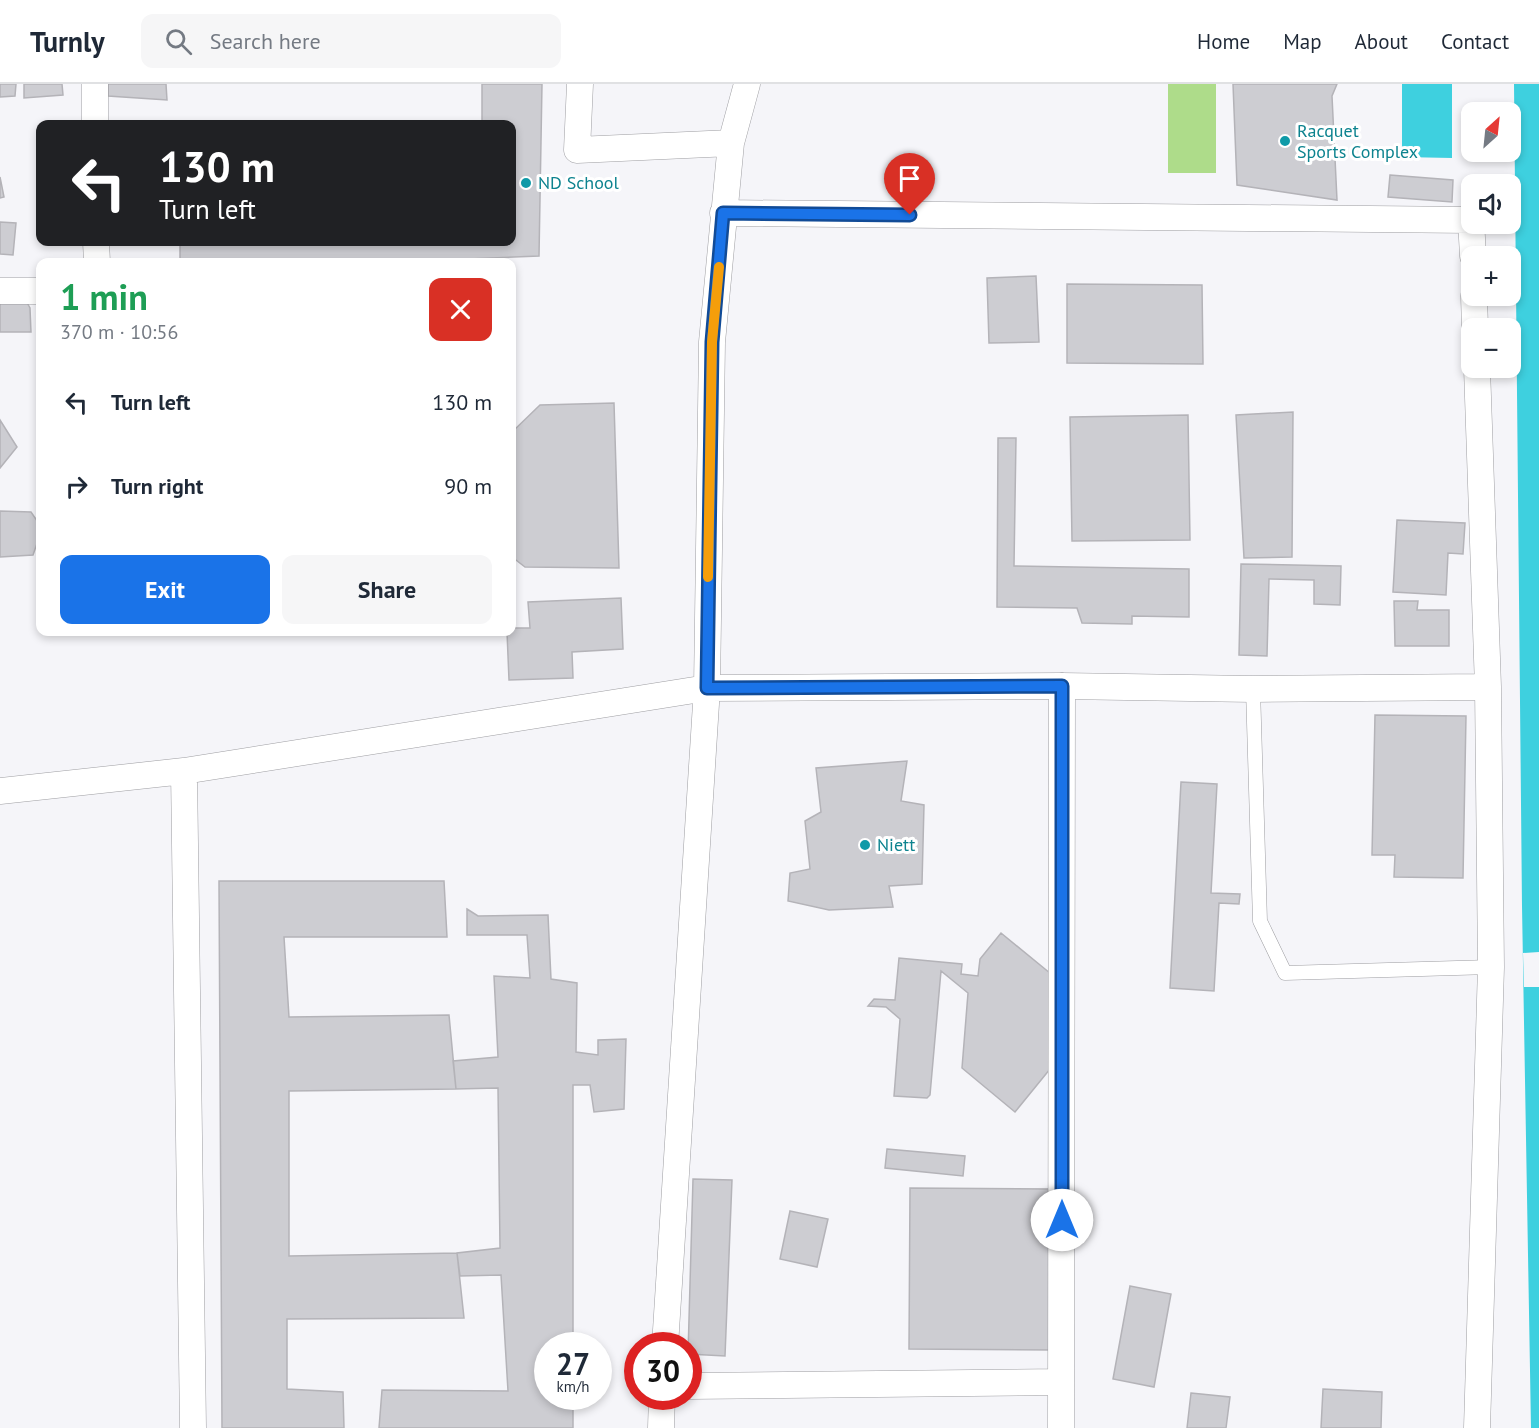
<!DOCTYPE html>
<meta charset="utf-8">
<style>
:root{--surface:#fff;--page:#f6f6f7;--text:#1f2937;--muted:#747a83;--line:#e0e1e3;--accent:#1a73e8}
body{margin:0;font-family:"PT Sans",sans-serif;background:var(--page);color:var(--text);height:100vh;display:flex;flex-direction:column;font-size:22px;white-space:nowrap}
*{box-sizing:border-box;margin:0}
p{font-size:20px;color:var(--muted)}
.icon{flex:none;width:33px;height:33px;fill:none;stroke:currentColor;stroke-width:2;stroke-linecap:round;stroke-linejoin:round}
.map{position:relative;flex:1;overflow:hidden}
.panel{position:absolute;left:36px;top:174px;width:480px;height:378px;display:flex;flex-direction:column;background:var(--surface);border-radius:12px;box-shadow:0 3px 9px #0003}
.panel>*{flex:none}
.hud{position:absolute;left:36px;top:36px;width:480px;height:126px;border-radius:12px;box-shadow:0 3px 9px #0003;background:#202124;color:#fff;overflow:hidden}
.needle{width:39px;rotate:27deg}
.tools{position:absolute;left:1461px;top:18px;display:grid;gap:12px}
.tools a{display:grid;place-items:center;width:60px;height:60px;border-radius:12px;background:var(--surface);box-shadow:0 3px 9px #0003;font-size:30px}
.speed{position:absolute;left:534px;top:1248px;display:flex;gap:12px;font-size:30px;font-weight:700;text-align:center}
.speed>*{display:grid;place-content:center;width:78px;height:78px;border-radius:50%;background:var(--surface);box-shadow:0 3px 9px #0003;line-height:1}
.speed small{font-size:15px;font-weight:400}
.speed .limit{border:9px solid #d22;background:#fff;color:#111}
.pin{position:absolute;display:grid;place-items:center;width:51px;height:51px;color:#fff;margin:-62px -26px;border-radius:50% 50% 50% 0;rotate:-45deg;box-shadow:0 0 6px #0007}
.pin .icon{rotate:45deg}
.me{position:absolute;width:66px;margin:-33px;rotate:0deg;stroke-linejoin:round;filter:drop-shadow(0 0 4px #0008)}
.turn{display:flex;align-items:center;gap:21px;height:126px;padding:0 24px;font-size:27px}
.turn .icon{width:78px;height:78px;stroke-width:2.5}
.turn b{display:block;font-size:42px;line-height:51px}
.round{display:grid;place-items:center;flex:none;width:63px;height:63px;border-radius:12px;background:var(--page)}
.summary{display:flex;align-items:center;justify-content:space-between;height:102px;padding:0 24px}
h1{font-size:36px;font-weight:600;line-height:45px;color:#1e9e55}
.action{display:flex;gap:12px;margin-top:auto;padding:12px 24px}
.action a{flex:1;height:69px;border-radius:12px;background:var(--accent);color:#fff;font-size:24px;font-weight:600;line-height:69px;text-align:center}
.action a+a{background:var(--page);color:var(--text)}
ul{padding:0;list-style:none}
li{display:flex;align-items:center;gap:18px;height:84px;padding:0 24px}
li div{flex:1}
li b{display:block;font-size:22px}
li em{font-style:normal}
header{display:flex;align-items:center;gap:36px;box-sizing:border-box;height:84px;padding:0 30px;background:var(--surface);border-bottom:2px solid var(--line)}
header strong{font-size:28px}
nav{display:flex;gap:33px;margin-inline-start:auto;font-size:21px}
.search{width:420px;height:54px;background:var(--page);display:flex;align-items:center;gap:15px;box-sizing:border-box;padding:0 21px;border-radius:12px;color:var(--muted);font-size:22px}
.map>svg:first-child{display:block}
.green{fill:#aedc8a}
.water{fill:#3ed0df}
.pier{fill:#f5f5f9}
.building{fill:#cdcdd2;stroke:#b4b3b8;stroke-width:1.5}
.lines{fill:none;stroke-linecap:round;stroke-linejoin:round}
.service-casing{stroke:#9e9ea2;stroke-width:15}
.minor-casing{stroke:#9e9ea2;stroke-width:27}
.service{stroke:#fff;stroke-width:14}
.minor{stroke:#fff;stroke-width:26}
.route-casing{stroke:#114b97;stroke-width:15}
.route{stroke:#1a73e8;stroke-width:10}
.slow{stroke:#f59e0b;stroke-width:10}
.culture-dot{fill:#0f9aa8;stroke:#fff;stroke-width:2}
.labels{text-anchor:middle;stroke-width:6;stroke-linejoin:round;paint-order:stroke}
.culture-label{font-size:18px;fill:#0d838f;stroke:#fff;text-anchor:start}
</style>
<header>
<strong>Turnly</strong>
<div class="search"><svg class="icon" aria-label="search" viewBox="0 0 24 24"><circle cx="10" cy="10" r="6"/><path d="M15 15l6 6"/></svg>Search here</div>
<nav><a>Home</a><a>Map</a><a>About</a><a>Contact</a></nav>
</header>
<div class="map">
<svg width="1539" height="1344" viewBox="0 0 1539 1344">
<rect width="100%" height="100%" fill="#f5f5f9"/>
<!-- green -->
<path class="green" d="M1168,0h48v89h-48z"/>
<!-- water -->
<path class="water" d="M1402,0h50v74l-50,-1z
M1514,0h25v1344h-8l-9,-522z"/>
<!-- pier -->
<path class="pier" d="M1539,868v35h-15l-1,-34z"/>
<!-- building -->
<path class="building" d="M0,0h16l-1,12 -15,1z
M24,0h38l1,11 -39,3z
M108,0h58l1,16 -59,-4z
M482,0h60l-3,172 -145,6h-214v-20h332v-118h-30z
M1233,0h104l-5,12 5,104 -100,-15z
M1390,91l63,5 -1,22 -64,-5z
M0,93l4,20 -4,1z
M0,138l16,1 -3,32 -13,-1z
M1036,192l3,66 -50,1 -2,-65z
M1067,200l135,1 1,79 -136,-1z
M0,214l25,1 5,9 1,24h-31z
M614,319l5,165 -94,-1 -13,-10v-125l28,-27z
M1293,328l-1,145 -48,1 -8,-143z
M1188,331l2,125 -118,1 -2,-124z
M0,336l17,27 -17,21z
M998,354h18l-2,128 175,3v48l-57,-1v8l-50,-1 -5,-15 -80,-1z
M0,427l31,1 9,13v10l-7,20 -33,2z
M1397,436l68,3 -2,31 -15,-1 -2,42 -53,-3z
M1241,480l100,2 -1,39 -26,-1v-24l-45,-1 -2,77 -28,-1z
M621,514l2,51 -51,3 1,26 -64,2 -2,-48h5v-4h18l-2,-26z
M1394,517h24l-1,9h32v36h-54z
M1375,631l91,1 -3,162 -69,-1 1,-22h-23z
M907,677l-6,40 23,4 -2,79 -33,2 4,21 -64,3 -41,-9 2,-28 20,-4 -5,-48 16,-9 -5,-44z
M1181,698l36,2 -6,109 29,1 -1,10 -20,-1 -5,88 -44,-3z
M219,797h225l3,56h-163l5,80 160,-2 7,74 -167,2v165l168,-3 7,65 -177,1v70l56,3 1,36h-122z
M467,825l11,7 70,-1 3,64 26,4 -1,69 22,3v-15l28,-1 -2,70 -30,3 -4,-27h-17v261h-25v50h25v32h-194l3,-38 126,1 -7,-116 -41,1 -3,-23 43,-5 -2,-160 -42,1 -3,-28 45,-4 -4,-81 36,2 -3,-43h-60z
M1001,849l55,45 3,80 -44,54 -53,-44 6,-75 -27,-22 -11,124 -3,3 -33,-2 6,-77 -14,-12 -18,-1 6,-7 21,1 4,-42 63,6 -1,10 17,2 2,-17z
M887,1065l78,7 -2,20 -78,-8z
M693,1095l39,1 -7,176 -37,-2z
M910,1104l142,1 -1,161 -142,-1z
M790,1127l38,8 -11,48 -37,-8z
M1130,1202l41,8 -17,93 -41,-8z
M1323,1305l59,3 -1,36h-60z
M1191,1309l39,4 -4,31h-39z"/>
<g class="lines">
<!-- service casing -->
<g class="service-casing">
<path id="service" d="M1253,605l7,232 25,52 206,-6"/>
</g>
<!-- minor casing -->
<g class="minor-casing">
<path id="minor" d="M95,0v40
M580,0l-3,66 154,-7
M723,129l748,7 2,36
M96,158l1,20
M0,207h40
M1474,212l1,32
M1477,284l11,319 3,280 -14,461
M184,687l9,657
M0,707l184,-20 523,-83 355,-2 191,3 235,-2
M665,1262l42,-658 5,-346 19,-199 16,-59
M688,1302l373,-4
M661,1344l1,-32
M1061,1344l1,-742"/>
</g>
<!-- service -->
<use href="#service" class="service"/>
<!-- minor -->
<use href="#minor" class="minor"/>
</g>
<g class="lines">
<!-- route casing -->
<g class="route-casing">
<path id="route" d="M910,131l-187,-2 -11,129 -5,346 355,-2v534"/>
</g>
<!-- route -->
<use href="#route" class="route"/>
<!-- slow -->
<path class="slow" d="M708,493l4,-235 7,-75"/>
</g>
<!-- markers -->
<g class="culture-dot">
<circle cx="1285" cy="57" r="6"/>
<circle cx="526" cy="99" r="6"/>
<circle cx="865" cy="761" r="6"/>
</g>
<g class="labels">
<!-- culture labels -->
<g class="culture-label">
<text x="1297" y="53">Racquet<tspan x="1297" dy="21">Sports Complex</tspan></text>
<text x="538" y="105">ND School</text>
<text x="877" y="767">Niett</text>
</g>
</g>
</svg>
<div class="tools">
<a><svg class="needle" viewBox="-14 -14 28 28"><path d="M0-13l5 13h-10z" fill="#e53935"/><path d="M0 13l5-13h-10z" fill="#747a83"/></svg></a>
<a><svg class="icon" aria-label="sound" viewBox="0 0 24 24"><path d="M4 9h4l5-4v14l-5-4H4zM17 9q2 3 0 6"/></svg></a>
<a>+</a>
<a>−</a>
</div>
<div class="speed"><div>27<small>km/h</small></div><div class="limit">30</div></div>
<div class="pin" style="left:910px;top:131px;background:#d93025"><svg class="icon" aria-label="arrive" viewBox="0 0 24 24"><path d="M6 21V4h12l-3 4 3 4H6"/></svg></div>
<svg class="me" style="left:1062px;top:1136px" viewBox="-20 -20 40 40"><circle r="19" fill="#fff"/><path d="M0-13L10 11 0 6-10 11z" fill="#1a73e8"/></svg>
<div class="hud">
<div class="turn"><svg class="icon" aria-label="left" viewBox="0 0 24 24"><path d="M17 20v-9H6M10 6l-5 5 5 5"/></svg><div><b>130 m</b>Turn left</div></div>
</div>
<section class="panel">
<div class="summary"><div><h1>1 min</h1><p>370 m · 10:56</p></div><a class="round" style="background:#d93025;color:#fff"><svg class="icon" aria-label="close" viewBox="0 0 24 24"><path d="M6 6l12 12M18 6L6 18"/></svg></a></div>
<ul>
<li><svg class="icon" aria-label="left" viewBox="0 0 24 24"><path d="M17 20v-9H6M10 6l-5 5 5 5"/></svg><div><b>Turn left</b></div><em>130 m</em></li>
<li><svg class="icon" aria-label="right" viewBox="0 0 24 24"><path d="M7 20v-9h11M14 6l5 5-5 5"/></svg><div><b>Turn right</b></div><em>90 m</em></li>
</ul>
<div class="action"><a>Exit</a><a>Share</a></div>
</section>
</div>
